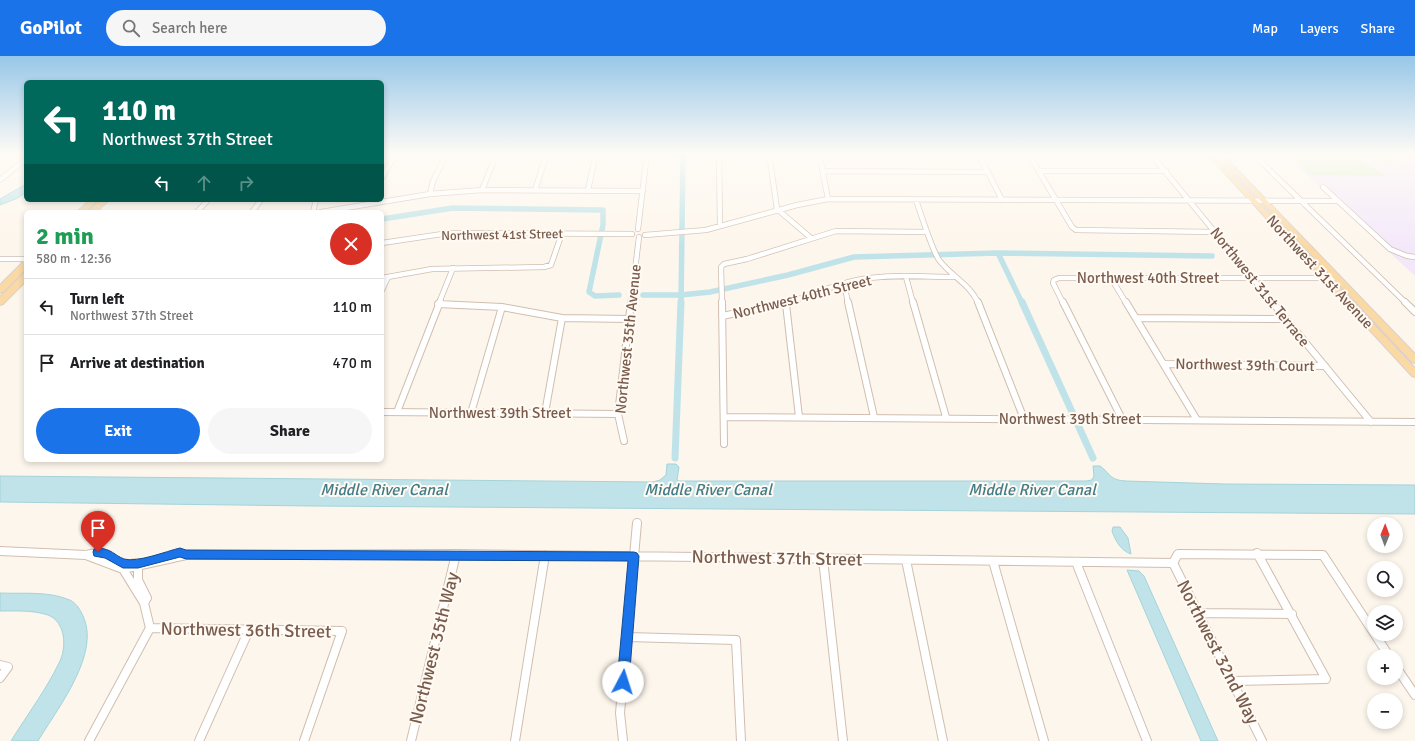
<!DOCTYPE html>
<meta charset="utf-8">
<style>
:root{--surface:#fff;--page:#f6f6f6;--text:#202124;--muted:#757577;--line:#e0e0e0;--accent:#1a73e8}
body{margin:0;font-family:Signika,sans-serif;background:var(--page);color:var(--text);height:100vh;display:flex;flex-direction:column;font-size:15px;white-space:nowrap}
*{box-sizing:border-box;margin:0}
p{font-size:13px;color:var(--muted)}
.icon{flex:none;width:22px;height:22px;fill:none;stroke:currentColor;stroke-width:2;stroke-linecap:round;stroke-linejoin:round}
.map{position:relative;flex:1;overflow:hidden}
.drawer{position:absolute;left:24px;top:154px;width:360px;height:252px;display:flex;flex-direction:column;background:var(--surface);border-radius:6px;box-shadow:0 2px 6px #0003}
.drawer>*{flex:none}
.top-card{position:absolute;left:24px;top:24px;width:360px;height:122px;border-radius:6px;box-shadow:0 2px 6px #0003;background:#00695c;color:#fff;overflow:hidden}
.needle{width:26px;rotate:1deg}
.fabs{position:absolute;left:1367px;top:461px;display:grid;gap:8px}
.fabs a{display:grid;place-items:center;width:36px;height:36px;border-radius:50%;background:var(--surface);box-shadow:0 2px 6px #0003;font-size:20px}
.pin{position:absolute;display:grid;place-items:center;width:34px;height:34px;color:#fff;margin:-41px -17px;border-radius:50% 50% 50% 0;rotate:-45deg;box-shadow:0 0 4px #0007}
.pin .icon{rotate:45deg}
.me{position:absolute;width:44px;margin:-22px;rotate:5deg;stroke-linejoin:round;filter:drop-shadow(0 0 3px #0008)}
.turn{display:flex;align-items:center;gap:14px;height:84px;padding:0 12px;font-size:18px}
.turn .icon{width:52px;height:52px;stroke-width:2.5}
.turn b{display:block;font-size:28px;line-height:34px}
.lanes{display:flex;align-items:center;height:38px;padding:0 12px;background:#0003;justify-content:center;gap:20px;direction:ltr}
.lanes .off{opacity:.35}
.round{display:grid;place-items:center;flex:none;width:42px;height:42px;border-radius:21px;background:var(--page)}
.summary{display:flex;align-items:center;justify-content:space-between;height:68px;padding:0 12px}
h1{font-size:24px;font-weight:700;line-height:30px;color:#1e9e55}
.cta{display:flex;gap:8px;margin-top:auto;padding:8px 12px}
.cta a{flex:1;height:46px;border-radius:24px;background:var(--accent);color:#fff;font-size:16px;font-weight:700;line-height:46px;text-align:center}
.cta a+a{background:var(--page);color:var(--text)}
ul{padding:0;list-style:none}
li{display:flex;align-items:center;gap:12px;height:56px;padding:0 12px;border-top:1px solid var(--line)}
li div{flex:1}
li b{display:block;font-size:15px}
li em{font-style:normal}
header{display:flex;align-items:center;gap:24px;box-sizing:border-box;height:56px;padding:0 20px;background:var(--accent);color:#fff}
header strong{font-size:19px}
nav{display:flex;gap:22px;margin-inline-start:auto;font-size:14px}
.search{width:280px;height:36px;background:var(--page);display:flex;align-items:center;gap:10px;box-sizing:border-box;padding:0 14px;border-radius:22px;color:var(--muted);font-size:15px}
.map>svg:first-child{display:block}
.education{fill:#f3e8fa}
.green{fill:#d8ecc9}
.water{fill:#bfe3e8;stroke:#a5d3da}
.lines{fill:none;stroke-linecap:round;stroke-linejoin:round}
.canal-far1{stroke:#bfe3e8;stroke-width:5.5}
.canal{stroke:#bfe3e8;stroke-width:7}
.minor-far2-casing{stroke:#d1beb0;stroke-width:6}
.minor-far1-casing{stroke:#d1beb0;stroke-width:8}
.minor-casing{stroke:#d1beb0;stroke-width:10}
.primary-casing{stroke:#dad1cd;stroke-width:2}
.minor-far2{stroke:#fff;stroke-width:4.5}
.minor-far1{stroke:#fff;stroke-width:6}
.minor{stroke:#fff;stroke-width:8}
.primary{fill:#fbd9a5;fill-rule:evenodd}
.route{fill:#1a73e8;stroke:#114b97}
.labels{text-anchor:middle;stroke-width:4;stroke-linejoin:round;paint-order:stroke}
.far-street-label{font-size:13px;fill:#7a5c4d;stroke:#fffaf3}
.street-label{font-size:15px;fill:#7a5c4d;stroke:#fffaf3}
.water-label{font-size:16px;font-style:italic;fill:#437c86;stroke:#fffaf3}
.near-street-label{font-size:18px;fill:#7a5c4d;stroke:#fffaf3}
</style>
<header>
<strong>GoPilot</strong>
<div class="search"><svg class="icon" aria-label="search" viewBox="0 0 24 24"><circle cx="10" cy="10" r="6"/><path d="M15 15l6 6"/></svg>Search here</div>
<nav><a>Map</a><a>Layers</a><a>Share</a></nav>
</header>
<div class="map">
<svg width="1415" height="685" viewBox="0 0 1415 685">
<rect width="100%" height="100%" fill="#fdf6ec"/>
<!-- education -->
<path class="education" d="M1283,97h132v123z"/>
<!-- green -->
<path class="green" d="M1288,97h100l13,10 -21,-1 -26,-7 32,21 -71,-1 -5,-1z"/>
<!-- water -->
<path class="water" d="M26,128v8l-8,6 -18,7v-6z
M667,408h9l3,3 -2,13 2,1h407l6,-1 2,-4 -1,-10h7c11,8 9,14 26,15l98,3 191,1v29l-1103,-8 -312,-4v-26l653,6 7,-2 6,-5z
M1113,471h7l8,11 3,16c-10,-3 -16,-14 -19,-23z
M1127,514l12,1 5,5 74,165h-17z
M0,537c21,1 47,-2 67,6 8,2 13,10 16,17 18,38 -26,93 -45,125h-27c16,-26 35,-51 48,-78 8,-15 7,-41 -11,-48 -15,-5 -32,-4 -48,-4z"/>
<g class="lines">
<!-- canal-far1 -->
<path class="canal-far1" d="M382,163l71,-11 150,2v15l-14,67 6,4 24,-1
M998,197l214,3
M643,239h38l29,-3 78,-17 66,-18 144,-4 24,50
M681,247l2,-150"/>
<!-- canal -->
<path class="canal" d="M1022,246l71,156
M675,402l6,-156"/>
<!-- minor-far2 casing -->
<g class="minor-far2-casing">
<path id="minor-far2" d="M719,97l1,73
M769,97l8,56 34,29
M819,97l9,46
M978,97l24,47
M1028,97l44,74 4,3 139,2
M1150,97l123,150
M1252,97l154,150
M823,115l165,1
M1039,115h127
M382,122l14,-25
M0,124l26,-21
M1323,131l67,62 17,7 8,1
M482,134l15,-37
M535,134l12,-37
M588,134l8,-37
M430,138l3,-13 14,-28
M916,144c5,14 16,50 23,60 12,16 32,25 39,43
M197,156l11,-12
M252,156l9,-12
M313,156l3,-12
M321,156l109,-18 52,-4 161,1
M638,173l9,-76
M645,179l61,-5 91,-25 31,-6 510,2
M382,187l67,-10 183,1
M0,203h26
M906,221l7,26
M382,222l50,-9 112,-2 7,-2 11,-32
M1111,222l15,25
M844,227l4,20
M382,234l6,-13
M439,247l14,-35
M631,247l8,-66
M722,247l-1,-36 3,-3 23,-5 89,-28 91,1
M788,247c24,-9 48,-19 74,-24 30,-5 62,-2 92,-2
M1063,247l-10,-20 1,-3 5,-2h278"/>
</g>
<!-- minor-far1 casing -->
<g class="minor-far1-casing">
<path id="minor-far1" d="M722,246l2,142
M848,246l26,115
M913,246l33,115
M978,246l46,117
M1063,246l59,117
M1126,246l71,118
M1272,246l99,120
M1405,246l10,10
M438,248l64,3 60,11 67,1
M786,248l13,113
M722,260l69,-14
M1136,262l150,1
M1165,308l160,2
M382,356l236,2
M397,356l43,-110
M471,357l31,-106
M545,357l17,-95
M724,361l691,5
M624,385l-6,-27 13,-112"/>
</g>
<!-- minor casing -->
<g class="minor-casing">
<path id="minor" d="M0,495l86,4c25,-6 18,3 37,9 4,1 11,-1 16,-1
M86,499l37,14 63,-14 270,-1 717,9
M823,503l20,182
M906,504l37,181
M993,505l51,180
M1076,506l71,179
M1173,507l5,-9 145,1 66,101
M1173,507l89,178
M138,508v16l9,18 -3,5
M1199,557l93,1
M150,572l192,3 -38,110
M627,581l109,3 5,101
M0,609l8,2 -8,11
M1396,611l19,28
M1233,625l93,-2 -69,-126
M89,685l61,-113 -6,-25 -21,-34 1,-5
M199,685l50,-111
M411,685l45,-187
M515,685l30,-186
M623,685l-3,-28 17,-190"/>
</g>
<!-- primary casing -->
<g class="primary-casing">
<path id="primary" d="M1206,97h6l203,215v9l-3,-1z
M1224,104h4l187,194v9l-3,-1 -188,-200z
M90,144h8l-13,12h-8z
M101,144h8l-13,12h-8z
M23,206h3v7l-23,23 -3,1v-8z
M26,217v8l-23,23 -3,1v-8l23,-23z"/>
</g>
<!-- minor-far2 -->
<use href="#minor-far2" class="minor-far2"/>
<!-- minor-far1 -->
<use href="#minor-far1" class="minor-far1"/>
<!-- minor -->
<use href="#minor" class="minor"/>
<!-- primary -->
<use href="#primary" class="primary"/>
</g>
<!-- sky -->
<linearGradient id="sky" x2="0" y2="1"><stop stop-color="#97c7e8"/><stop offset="0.51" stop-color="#fefbf6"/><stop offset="1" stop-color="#fefbf6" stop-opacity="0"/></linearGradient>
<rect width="1415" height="192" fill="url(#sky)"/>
<!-- route -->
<path class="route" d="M98,492c14,1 16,7 26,11 13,4 43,-8 56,-11l6,2 448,2 3,1 2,3 -10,126 -1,5 -5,1 -4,-1 -2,-5 11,-121 -442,-2 -6,-2 -42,11h-15l-18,-10 -11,-2 -1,-4 1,-3z"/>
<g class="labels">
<!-- far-street labels -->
<g class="far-street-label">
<text transform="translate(502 178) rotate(-1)" y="5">Northwest 41st Street</text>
</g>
<!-- street labels -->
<g class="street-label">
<text transform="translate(1320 216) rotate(47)" y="5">Northwest 31st Avenue</text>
<text x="1148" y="227">Northwest 40th Street</text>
<text transform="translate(1260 231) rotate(51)" y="5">Northwest 31st Terrace</text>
<text transform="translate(802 241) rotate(-14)" y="5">Northwest 40th Street</text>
<text transform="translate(628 283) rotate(-84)" y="5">Northwest 35th Avenue</text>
<text transform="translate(1245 309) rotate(1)" y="5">Northwest 39th Court</text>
<text x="500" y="362">Northwest 39th Street</text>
<text x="1070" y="368">Northwest 39th Street</text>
</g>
<!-- water labels -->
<g class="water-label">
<text x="384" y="439">Middle River Canal</text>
<text x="708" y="439">Middle River Canal</text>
<text x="1032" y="439">Middle River Canal</text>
</g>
<!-- near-street labels -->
<g class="near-street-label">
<text transform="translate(777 502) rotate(1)" y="6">Northwest 37th Street</text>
<text transform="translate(246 574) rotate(1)" y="6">Northwest 36th Street</text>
<text transform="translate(434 592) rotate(-76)" y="6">Northwest 35th Way</text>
<text transform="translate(1218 596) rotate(63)" y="6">Northwest 32nd Way</text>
</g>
</g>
</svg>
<div class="fabs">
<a><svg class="needle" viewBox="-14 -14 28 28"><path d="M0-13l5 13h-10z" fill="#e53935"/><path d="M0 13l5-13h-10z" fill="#757577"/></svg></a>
<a><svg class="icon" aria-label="search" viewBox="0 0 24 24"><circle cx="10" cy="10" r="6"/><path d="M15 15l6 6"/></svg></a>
<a><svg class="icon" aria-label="layers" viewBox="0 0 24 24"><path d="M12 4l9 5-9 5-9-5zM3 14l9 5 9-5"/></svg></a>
<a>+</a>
<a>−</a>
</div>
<div class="pin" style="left:98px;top:496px;background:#d93025"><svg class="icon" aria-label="arrive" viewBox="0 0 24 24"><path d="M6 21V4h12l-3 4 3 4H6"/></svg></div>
<svg class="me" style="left:623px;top:626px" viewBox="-20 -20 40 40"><circle r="19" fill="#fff"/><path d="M0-13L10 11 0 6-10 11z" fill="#1a73e8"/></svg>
<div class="top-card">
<div class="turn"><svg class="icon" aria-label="left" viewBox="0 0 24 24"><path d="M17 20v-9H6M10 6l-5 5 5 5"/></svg><div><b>110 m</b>Northwest 37th Street</div></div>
<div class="lanes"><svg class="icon" aria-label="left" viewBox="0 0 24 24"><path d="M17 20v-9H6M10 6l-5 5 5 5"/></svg><svg class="icon off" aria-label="ahead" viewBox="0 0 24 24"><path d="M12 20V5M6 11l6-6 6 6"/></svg><svg class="icon off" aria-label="right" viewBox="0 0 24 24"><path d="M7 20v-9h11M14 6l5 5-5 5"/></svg></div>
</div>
<section class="drawer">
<div class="summary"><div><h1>2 min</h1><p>580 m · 12:36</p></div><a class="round" style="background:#d93025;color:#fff"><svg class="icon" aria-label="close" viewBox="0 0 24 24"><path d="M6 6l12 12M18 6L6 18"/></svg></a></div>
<ul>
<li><svg class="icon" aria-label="left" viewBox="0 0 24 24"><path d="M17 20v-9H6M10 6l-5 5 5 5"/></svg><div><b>Turn left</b><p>Northwest 37th Street</p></div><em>110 m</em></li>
<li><svg class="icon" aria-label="arrive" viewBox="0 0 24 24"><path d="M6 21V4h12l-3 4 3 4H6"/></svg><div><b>Arrive at destination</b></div><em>470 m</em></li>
</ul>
<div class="cta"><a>Exit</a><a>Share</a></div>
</section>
</div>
